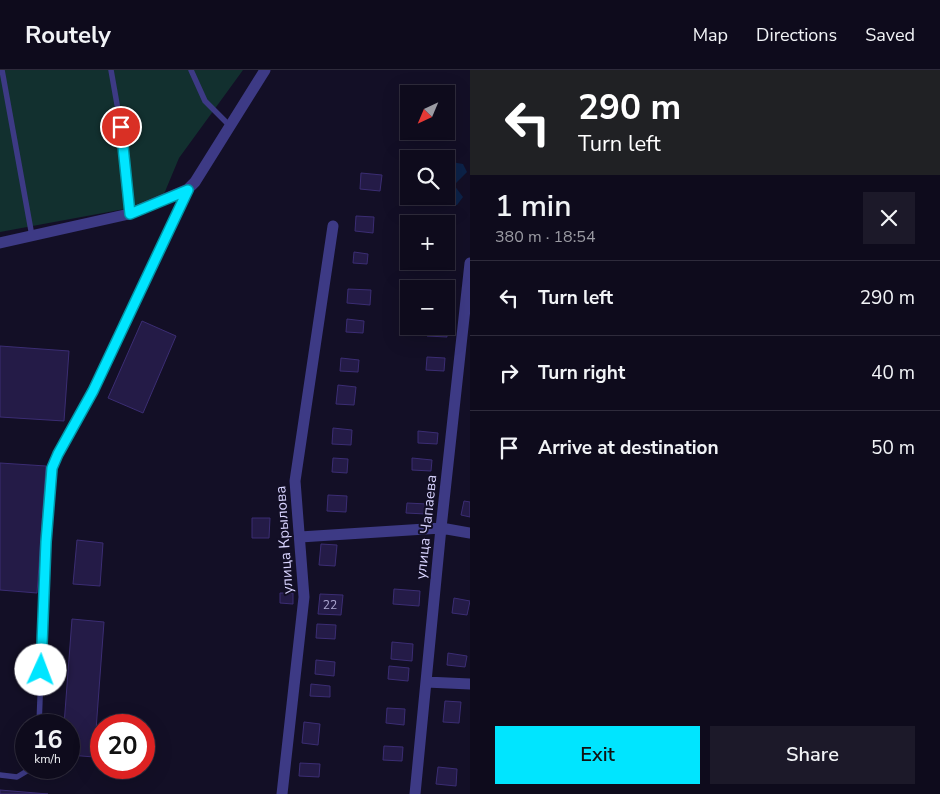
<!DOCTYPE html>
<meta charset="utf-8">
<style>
:root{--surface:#0e0b1c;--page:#1c1929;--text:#f1f3f6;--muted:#9b9ba3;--line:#2e2b3b;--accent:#00e5ff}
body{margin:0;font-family:"Nunito Sans",sans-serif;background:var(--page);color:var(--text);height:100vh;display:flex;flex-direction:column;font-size:19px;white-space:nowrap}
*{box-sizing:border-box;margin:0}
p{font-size:16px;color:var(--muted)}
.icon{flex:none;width:28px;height:28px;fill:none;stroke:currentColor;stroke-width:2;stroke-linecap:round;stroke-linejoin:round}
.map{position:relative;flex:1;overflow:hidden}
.panel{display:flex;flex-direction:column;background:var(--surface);width:470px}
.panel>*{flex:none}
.top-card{background:#202124;color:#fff;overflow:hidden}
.needle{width:32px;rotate:224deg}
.tools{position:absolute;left:400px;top:15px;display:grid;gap:10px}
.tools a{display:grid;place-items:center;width:55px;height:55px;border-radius:0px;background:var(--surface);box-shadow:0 5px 20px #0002,0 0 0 1px var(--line);font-size:25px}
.speed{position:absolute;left:15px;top:644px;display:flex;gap:10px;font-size:25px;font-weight:700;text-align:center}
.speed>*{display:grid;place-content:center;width:65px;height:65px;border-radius:50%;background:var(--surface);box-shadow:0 5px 20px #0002,0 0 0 1px var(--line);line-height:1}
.speed small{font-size:12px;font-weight:400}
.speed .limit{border:8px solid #d22;background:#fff;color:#111}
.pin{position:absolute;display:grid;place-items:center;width:42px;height:42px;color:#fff;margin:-21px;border:2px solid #fff;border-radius:50%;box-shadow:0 1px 5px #0007}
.me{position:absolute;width:55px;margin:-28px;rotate:2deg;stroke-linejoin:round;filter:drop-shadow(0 0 4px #0008)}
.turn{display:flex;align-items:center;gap:18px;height:105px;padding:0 25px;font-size:22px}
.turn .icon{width:65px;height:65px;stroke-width:2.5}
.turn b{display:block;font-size:35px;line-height:42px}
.round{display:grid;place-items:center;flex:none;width:52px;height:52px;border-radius:0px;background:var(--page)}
.overview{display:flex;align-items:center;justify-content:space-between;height:85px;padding:0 25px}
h1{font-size:30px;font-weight:600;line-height:38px}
.primary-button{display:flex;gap:10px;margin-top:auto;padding:10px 25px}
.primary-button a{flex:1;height:58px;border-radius:0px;background:var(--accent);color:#111;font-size:20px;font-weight:600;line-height:58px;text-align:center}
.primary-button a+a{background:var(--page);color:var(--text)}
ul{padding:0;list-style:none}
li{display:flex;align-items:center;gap:15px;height:75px;padding:0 25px;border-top:1px solid var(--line)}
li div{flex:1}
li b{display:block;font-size:19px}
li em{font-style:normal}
header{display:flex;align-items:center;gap:30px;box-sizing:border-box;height:70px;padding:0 25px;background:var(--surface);border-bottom:1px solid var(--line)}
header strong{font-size:24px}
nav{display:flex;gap:28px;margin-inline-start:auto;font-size:18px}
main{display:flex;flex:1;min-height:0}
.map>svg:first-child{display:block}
.green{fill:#12302f}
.water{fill:#0c2248}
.building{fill:#241b47;stroke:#3b2d73}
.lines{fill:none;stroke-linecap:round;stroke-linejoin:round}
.service{stroke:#3d3a85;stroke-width:5.5}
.minor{stroke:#3d3a85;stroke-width:11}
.route-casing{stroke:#0095a6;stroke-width:12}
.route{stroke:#00e5ff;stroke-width:9}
.labels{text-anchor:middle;stroke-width:4;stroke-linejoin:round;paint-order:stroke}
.number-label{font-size:12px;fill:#aca6d1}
.street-label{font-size:15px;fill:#d9d4ff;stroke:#130f26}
</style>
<header>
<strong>Routely</strong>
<nav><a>Map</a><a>Directions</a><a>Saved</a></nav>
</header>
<main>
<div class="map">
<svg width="470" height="724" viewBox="0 0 470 724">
<rect width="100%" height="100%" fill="#130f26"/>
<!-- green -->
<path class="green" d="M0,0h243l-64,88 -15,36 -23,12 -141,26z"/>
<!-- water -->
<path class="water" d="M446,91l17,3 4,8 -13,13 9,12 -6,8 -18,-1 -10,-8h17z"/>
<!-- building -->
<path class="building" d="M361,103l21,2 -2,16 -20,-2z
M356,146l18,1 -1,16 -18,-2z
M354,182l14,2 -1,10 -14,-1z
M446,183l8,1 -1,11 -16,-2v-2h9z
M433,210l18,2 -1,14h-4v-7h-14z
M348,219l23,1 -1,15 -23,-2z
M347,249l17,2 -1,12 -17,-1z
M142,251l34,15 -33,77 -35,-15z
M446,255l1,12 -20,-1v-10h19z
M0,276l69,5 -5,70 -64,-4z
M427,287l18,1 -1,13 -18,-1z
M341,288l18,2 -1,12 -18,-1z
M338,315l18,2 -2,18 -18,-1z
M333,358l19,2 -1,15 -19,-1z
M418,361l20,2 -1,11 -19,-1z
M333,388l15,1 -1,14 -15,-1z
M412,388l20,2 -1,11 -19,-1z
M0,393l46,3 -9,127 -37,-3z
M328,425l19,1 -1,16 -19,-1z
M464,431l6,1v15l-9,-2z
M407,433l20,1 -1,10 -20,-1z
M252,448h18l-1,20h-17z
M77,470l26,3 -3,43 -27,-2z
M321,474l16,1 -2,21 -16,-1z
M394,519l26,2 -1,15 -26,-2z
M280,523h13v11l-13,-1z
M320,524l23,1 -2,20 -23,-1z
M454,528l16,3 -3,14 -15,-2z
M72,549l32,3 -10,135 -25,-2v-30h-5z
M317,554l19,1 -1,14 -19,-1z
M392,572l21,2 -1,17 -21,-2z
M448,583l19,3 -2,11 -18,-2z
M316,590l19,2 -1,14 -19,-2z
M389,596l20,2 -1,13 -20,-2z
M311,614l19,2v11l-20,-1z
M445,631l16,1 -2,21 -16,-1z
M387,638l18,1 -1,16 -18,-2z
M304,652l16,2 -2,21 -16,-2z
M384,676l19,1 -1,14 -19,-1z
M300,693l20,1 -1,13 -20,-1z
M438,697l19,2 -1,17 -20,-2z
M0,720l48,4h-48z"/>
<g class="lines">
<!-- service -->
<path class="service" d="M2,0l30,166
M111,0l10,57 8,87
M191,0l14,31 25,25
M39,655l7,-183 6,-74 5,-15 36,-62 95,-202
M0,705l17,2 15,-9"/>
<!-- minor -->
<path class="minor" d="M0,173l129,-29 59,-25 7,-7 70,-112
M300,467l141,-9 29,5
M426,612l44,2
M282,724l22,-197 -9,-116 38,-255
M415,724l26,-266 29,-265"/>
</g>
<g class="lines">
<!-- route casing -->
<g class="route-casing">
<path id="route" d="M41,600l5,-128 6,-74 6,-14 35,-63 95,-201 -58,24 -9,-87"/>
</g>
<!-- route -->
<use href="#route" class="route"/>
</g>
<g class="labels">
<!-- number labels -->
<g class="number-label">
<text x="330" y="539">22</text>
</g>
<!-- street labels -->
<g class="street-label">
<text transform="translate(426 457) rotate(-84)" y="5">улица Чапаева</text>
<text transform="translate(284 470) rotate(-94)" y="5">улица Крылова</text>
</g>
</g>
</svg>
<div class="tools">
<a><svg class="needle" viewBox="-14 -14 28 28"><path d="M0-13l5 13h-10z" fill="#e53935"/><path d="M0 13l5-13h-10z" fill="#9b9ba3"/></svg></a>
<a><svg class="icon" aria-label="search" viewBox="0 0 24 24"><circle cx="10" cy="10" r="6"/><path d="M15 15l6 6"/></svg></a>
<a>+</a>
<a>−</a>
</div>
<div class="speed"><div>16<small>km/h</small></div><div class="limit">20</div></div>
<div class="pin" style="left:121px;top:57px;background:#d93025"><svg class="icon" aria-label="arrive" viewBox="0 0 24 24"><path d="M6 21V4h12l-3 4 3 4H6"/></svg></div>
<svg class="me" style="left:41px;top:600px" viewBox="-20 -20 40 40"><circle r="19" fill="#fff"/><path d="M0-13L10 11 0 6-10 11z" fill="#00e5ff"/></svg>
</div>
<section class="panel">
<div class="top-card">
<div class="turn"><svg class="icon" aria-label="left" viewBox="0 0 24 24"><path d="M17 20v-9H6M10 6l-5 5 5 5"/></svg><div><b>290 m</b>Turn left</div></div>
</div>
<div class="overview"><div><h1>1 min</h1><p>380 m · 18:54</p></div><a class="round"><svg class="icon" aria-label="close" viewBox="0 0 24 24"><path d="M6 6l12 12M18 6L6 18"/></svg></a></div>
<ul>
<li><svg class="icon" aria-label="left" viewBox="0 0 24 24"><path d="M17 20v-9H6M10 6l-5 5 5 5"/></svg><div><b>Turn left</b></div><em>290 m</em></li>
<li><svg class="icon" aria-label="right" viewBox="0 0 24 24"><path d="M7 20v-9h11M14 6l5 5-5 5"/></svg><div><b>Turn right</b></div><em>40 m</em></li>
<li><svg class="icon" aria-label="arrive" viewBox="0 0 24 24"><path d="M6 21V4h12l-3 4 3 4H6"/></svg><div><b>Arrive at destination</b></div><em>50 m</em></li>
</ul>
<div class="primary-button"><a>Exit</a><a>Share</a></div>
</section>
</main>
